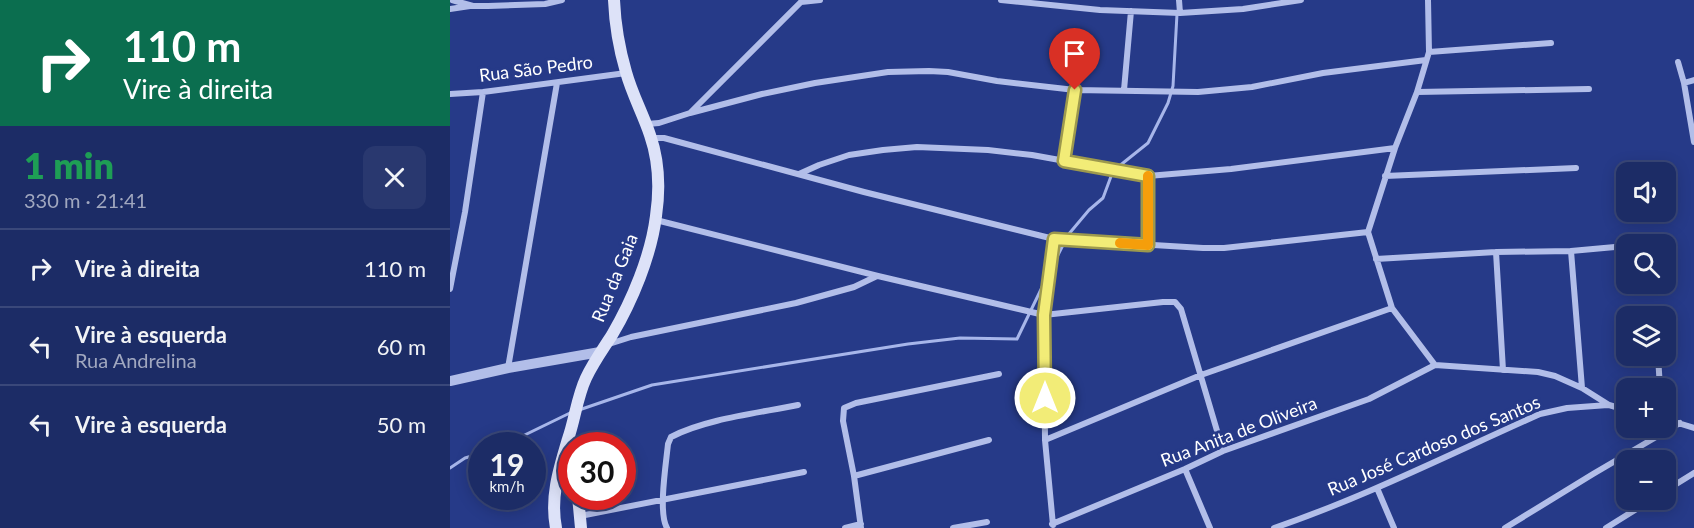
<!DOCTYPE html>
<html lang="pt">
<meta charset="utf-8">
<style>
:root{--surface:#1c2c66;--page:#29386f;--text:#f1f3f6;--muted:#a0a7bf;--line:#3a487a}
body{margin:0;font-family:Lato,sans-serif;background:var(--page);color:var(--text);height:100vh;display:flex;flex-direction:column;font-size:22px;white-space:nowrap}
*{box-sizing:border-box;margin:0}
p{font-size:20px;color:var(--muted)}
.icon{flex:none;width:33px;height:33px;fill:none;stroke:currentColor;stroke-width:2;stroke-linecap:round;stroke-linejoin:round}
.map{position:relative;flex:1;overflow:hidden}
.side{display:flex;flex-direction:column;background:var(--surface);width:450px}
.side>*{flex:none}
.top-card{background:#0b6e4f;color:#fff;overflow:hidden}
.tools{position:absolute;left:1166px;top:162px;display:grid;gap:12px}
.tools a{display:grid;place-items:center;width:60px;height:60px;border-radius:12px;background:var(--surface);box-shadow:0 3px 15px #0003,0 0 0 2px var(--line);font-size:30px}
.speed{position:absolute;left:18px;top:432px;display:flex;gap:12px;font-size:30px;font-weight:700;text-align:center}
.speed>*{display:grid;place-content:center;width:78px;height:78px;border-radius:50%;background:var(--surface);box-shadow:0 3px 15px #0003,0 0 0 2px var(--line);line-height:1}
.speed small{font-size:15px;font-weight:400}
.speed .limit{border:9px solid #d22;background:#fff;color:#111}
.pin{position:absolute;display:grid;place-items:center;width:51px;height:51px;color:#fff;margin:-62px -26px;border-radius:50% 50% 50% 0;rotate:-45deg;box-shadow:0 0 6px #0007}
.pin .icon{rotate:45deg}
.me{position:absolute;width:66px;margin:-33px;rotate:0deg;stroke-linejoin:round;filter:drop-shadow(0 0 4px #0008)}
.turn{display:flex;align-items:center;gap:21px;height:126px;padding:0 24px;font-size:27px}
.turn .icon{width:78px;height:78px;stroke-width:2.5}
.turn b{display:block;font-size:42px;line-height:51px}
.round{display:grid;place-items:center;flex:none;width:63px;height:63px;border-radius:12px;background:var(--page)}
.overview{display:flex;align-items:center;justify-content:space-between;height:102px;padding:0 24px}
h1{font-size:36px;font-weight:800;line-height:45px;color:#1e9e55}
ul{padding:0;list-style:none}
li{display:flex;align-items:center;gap:18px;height:78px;padding:0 24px;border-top:2px solid var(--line)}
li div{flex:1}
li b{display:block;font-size:22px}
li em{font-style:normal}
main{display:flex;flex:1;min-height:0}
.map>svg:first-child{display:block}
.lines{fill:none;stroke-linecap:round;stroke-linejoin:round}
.stream{stroke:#a7b6ea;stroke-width:3}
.minor{stroke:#b2bee9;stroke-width:6}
.tertiary{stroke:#b2bee9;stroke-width:10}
.secondary{stroke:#dde2f8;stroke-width:12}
.route-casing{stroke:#9d994d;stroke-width:15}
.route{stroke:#f2ec77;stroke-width:10}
.slow{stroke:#f59e0b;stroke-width:10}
.labels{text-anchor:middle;stroke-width:6;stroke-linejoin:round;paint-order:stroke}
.street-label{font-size:18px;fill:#fff;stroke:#263a88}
</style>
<main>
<section class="side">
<div class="top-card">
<div class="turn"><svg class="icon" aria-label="right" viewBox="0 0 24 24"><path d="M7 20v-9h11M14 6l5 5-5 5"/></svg><div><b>110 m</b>Vire à direita</div></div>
</div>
<div class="overview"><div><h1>1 min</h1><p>330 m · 21:41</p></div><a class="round"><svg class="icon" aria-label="close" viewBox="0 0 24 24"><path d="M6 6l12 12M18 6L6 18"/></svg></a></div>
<ul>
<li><svg class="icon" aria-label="right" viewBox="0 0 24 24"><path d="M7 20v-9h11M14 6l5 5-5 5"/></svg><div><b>Vire à direita</b></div><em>110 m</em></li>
<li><svg class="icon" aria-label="left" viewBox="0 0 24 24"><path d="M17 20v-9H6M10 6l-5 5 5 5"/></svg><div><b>Vire à esquerda</b><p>Rua Andrelina</p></div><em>60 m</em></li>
<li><svg class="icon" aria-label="left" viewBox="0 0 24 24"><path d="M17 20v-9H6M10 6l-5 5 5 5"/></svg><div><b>Vire à esquerda</b></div><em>50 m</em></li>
</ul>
</section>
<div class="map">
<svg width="1244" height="528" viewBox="0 0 1244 528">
<rect width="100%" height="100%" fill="#263a88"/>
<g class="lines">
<!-- stream -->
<path class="stream" d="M603,265l15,-30 21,-25 14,-12 10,-27 35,-28 20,-40 5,-17 4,-72
M129,410l73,-25 256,-41 52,-6 57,1 30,-62
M52,446l70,-34
M0,468l15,-10 17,-5"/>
<!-- minor -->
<path class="minor" d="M2,0l21,6h15l57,-2 17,-4
M551,0l99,10 80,3 63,-4 58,-9
M729,0l1,13
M978,0l1,52 -12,40 -22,56 -27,84 24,76 43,57 103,7 17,4 27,12 27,17 17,5
M351,2l19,-2
M0,9l20,-3
M979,52l122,-9
M1228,62l6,21 10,59
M1234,83l10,-3
M674,90l7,-79
M967,92l172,-3
M0,94l33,-2 143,-19
M240,113l72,-19 53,-11 73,-11 41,-1 19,1 49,9 78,9 123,2 54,-5 71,-14 103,-13
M197,124l12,-1 31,-10 113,-113
M201,138h13l200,54 190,47 149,9h21l144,-16
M614,161l11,-71
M349,174l20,-9 30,-10 34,-5 34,-3 71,3 44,5 116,21 83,-7 164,-21
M935,176l191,-8
M206,220l222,56 166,39 119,-13h12l6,7 42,142
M1187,244l12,-1
M698,245v-69
M1121,251l55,-5
M1046,252l7,118
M926,259l120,-7 75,-1 11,137
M0,289l15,-77 18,-120
M1206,308l1,8
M159,344l22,-7 165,-34 58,-16 23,-11
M1208,356l2,32
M58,368l49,-285
M1215,419l29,9
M595,440l156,-65 191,-67
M735,469l25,59
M404,476l135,-36
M927,488l17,40
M1215,491l29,-18
M130,516l224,-44
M602,524l133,-55 38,-18 146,-52 66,-34
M603,525l-8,-85 -1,-125 10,-76
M217,528c-9,-15 -1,-64 1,-84l3,-7c34,-18 88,-24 127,-32
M395,528l16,-4
M411,528l-7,-52 -11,-55 1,-13 12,-5 143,-29
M503,528l34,-6
M824,528c91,-31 178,-75 266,-114l27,-6 41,-3
M1055,528l88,-54 87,-51
M1156,528l45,-28"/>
<!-- tertiary -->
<path class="tertiary" d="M0,381l58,-13 92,-16"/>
<!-- secondary -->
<path class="secondary" d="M128,496l3,32
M106,528c-6,-31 3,-59 12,-89 7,-20 9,-42 18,-61 7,-15 17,-29 26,-43 20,-34 39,-79 44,-119 4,-27 3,-55 -6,-81 -7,-21 -18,-41 -24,-63 -7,-24 -11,-48 -12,-72"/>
</g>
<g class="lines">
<!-- route casing -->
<g class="route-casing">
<path id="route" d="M595,398l-1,-83 10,-76 94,6v-69l-84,-15 11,-71"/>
</g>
<!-- route -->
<use href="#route" class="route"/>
<!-- slow -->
<path class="slow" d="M670,243l28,2v-69"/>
</g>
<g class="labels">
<!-- street labels -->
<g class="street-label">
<text transform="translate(86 69) rotate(-7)" y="6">Rua São Pedro</text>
<text transform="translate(165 278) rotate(-68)" y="6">Rua da Gaia</text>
<text transform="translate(789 432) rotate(-21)" y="6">Rua Anita de Oliveira</text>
<text transform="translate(984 446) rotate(-23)" y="6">Rua José Cardoso dos Santos</text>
</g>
</g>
</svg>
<div class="tools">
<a><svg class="icon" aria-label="sound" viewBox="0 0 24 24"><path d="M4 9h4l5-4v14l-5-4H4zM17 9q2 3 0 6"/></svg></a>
<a><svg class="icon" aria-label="search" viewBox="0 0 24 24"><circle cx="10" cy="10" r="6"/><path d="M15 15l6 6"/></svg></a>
<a><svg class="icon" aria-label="layers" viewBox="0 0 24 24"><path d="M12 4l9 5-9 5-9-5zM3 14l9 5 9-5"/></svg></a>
<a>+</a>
<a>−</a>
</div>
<div class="speed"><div>19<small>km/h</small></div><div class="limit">30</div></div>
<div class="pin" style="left:625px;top:90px;background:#d93025"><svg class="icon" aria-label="arrive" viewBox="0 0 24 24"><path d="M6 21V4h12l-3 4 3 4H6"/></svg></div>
<svg class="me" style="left:595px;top:398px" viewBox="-20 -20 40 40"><circle r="17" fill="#f2ec77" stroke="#fff" stroke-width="3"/><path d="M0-11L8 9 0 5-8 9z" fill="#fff"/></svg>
</div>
</main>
